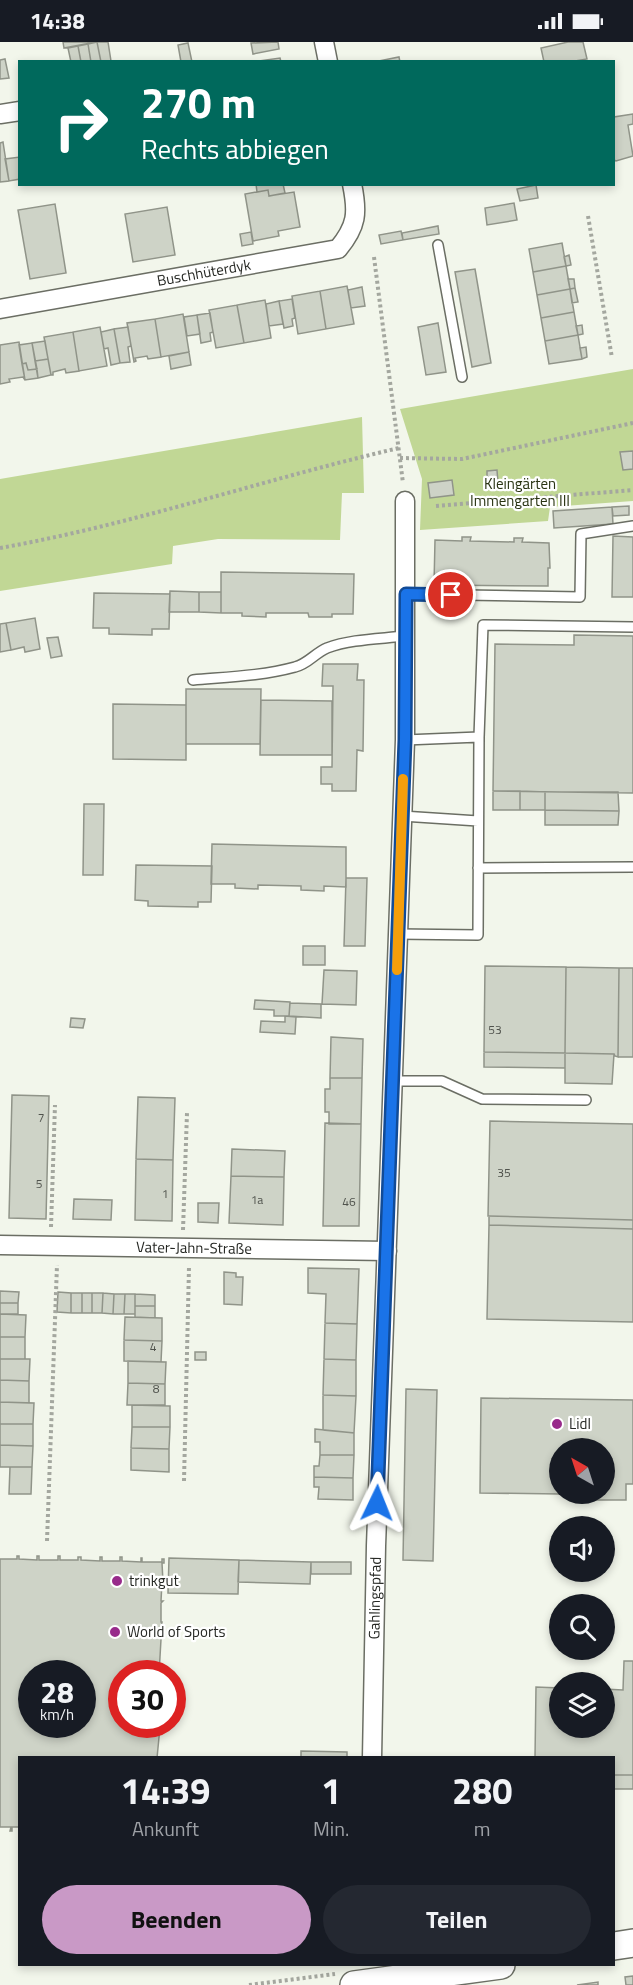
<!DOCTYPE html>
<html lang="de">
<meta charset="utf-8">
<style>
:root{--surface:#171b24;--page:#242831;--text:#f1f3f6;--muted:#9ea1a6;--accent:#c999c6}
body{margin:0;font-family:"Titillium Web",sans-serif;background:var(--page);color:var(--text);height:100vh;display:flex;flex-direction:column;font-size:22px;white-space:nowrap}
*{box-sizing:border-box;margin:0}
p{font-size:20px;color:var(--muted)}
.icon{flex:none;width:33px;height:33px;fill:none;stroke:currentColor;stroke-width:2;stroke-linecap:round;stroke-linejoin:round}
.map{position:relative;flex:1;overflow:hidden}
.drawer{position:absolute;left:18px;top:1714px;width:597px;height:210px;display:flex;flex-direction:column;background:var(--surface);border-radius:0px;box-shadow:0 3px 9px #0003}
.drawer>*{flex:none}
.guide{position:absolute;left:18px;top:18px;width:597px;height:126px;border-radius:0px;box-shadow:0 3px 9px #0003;background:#00695c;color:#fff;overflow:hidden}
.needle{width:39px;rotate:321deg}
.controls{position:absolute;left:549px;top:1396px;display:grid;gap:12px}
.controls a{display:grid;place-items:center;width:66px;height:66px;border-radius:50%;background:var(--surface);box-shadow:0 3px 9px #0003;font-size:30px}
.speed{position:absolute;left:18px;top:1618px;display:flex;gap:12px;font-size:30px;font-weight:700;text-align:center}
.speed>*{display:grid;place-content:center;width:78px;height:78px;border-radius:50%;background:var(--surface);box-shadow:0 3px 9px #0003;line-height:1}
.speed small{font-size:15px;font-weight:400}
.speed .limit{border:9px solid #d22;background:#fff;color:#111}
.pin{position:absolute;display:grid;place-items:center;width:51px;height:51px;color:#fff;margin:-26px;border:3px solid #fff;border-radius:50%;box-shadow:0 2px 6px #0007}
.me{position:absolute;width:66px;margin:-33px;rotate:2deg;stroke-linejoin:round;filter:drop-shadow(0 0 4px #0008)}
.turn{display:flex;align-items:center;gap:21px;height:126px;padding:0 24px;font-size:27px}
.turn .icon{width:78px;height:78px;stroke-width:2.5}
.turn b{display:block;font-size:42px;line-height:51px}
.eta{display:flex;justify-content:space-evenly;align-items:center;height:102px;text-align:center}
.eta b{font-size:36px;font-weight:700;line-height:42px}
.cta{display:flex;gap:12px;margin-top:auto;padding:12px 24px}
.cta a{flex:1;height:69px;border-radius:36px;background:var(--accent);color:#111;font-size:24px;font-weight:700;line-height:69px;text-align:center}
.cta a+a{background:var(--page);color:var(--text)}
.status{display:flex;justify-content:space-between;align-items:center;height:42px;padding:0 30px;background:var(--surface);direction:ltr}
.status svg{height:16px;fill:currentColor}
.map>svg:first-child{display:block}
.green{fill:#c1d795}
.building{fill:#ced3c7;stroke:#909489;stroke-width:1.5;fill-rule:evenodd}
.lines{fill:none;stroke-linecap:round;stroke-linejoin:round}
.lane-casing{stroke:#6b6e64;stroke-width:12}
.street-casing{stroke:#6b6e64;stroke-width:21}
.secondary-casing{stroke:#6b6e64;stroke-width:30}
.path{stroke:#a4a79f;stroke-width:4;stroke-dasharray:3 3;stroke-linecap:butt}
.lane{stroke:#fff;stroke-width:9}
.street{stroke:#fff;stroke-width:18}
.secondary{stroke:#fff;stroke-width:27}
.route-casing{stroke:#114b97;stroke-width:15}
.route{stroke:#1a73e8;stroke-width:10}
.slow{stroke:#f59e0b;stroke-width:10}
.poi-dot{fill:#982b8b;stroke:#fff;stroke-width:2}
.labels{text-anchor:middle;stroke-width:4.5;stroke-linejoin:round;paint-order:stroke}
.number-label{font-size:12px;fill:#50534d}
.street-label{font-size:15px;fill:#262824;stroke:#fff}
.park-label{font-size:15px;fill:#293312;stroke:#fff}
.poi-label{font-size:15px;fill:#262824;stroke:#fff;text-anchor:start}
</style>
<div class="status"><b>14:38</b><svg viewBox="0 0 49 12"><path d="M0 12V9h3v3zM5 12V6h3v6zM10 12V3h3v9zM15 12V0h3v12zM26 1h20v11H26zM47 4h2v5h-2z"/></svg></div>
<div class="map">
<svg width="633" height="1943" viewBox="0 0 633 1943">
<rect width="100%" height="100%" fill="#f2f6eb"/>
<!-- green -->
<path class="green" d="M633,327v132l-83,6 -2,14 -128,9 2,-51 -22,-70z
M362,375l2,76h-22l-2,47 -122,-1 -45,7 -1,18 -172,27v-112z"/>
<!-- building -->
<path class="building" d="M63,0h33l-32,6z
M97,0h11l3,19 -10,1z
M97,0l4,20h-10l-3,-18z
M278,0l1,7 -26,5 -2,-11z
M568,0h15l4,17 -18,3h-25l-3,-14z
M188,1l4,19h-11l-3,-17z
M88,2l3,18h-10l-3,-16z
M78,4l3,16h-10l-3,-14z
M399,15l1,5h-26z
M280,16l1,4 -22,-1z
M5,17l4,19 -9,1v-19z
M633,72v10l-5,1 5,31 -17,5 -2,-1v-43z
M3,100l6,39 -9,1v-39z
M20,115v22l-11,2 -4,-22z
M256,142h27l2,9 -16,3 -1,-6 -11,2z
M536,143l2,13 -18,3 -3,-12z
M268,148l1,6 25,-4 6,35 -22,4 1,5 -26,5 -8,-47z
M514,161l3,17 -30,5 -2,-17z
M55,162l11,69 -36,6 -12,-69z
M167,165l8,48 -42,7 -8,-48z
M438,184l1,8 -36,6 -1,-7z
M401,189l2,9 -22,4 -2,-9z
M251,190l2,12 -11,2 -2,-12z
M562,201l4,23 -33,6 -4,-23z
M569,213l2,10 -5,1 -2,-9z
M566,224l4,23 -33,6 -4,-23z
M475,227l16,94 -19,4 -17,-95z
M568,237h6l1,9 -5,1z
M347,244l7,38 -28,5 -6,-38z
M362,245l3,19 -14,2 -3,-18z
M575,246l3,14 -6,1 -2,-14z
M570,247l4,23 -33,6 -4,-23z
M320,249l6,38 -28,5 -6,-38z
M292,257l3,19 -3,1 1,7 -9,2 -5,-27z
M265,258l6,38 -27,5 -7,-38z
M279,259l4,23 -14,2 -3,-22z
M237,263l7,38 -28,5 -7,-38z
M574,270l4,23 -33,6 -4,-23z
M210,271l3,19 -3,1 1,8 -10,2 -4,-28z
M183,272l6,38 -28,5 -6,-38z
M197,273l3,19 -13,2 -3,-19z
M155,277l6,38 -13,2 -1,-3 -12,2 1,3 -2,1 -7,-39z
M438,281l8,49 -20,3 -8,-48z
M582,283l1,9 -5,1 -2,-9z
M100,285l7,39 -28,5 -6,-39z
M128,285l3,19 -3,1 2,15 -10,1 -6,-34z
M114,287l6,34 -9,2 -3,-17 -4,1 -3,-17z
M73,290l6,39 -13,2 -1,-4 -12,3v3h-2l-7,-38z
M578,293l4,24 -33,5 -4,-23z
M45,299l3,18 -13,2 -3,-18z
M19,300l6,38 -2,-3 -14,2 1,3 -10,2v-39z
M32,301l5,26 -9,1 -2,-7 -4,1 -3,-19z
M586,305l1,10 -5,2 -2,-11z
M189,310l2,13 -20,4 -2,-13z
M48,317l3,16 -13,3 -3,-17z
M26,321l2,7 9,-1 1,9 -13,2 -3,-16z
M633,409v18l-10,1 -3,-18z
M497,428l1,13 -11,1v-13z
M452,438l2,15 -24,3 -2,-15z
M629,464v9l-16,1 -1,-9z
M612,465l1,17 -59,4 -1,-17z
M613,494l20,1v60h-21z
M462,495h9l-1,4 44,1v-4h9l-1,4 27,1 1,25h-2v18l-114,-1 1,-45 27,1z
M221,530l133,2 -1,40h-21v3h-23l-1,-4h-42v4l-24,-1v-3h-21z
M170,549l29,1v20h-30z
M199,550h22v21l-22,-1z
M94,551l76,1 -1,35h-17v6l-43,-1v-6h-16z
M35,576l5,31 -15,3 -1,-5 -13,3 -5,-27z
M6,581l5,27 -11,2v-28z
M574,593l59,1v157l-140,-2 2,-147 79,1z
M58,595l4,19 -11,2 -4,-20z
M323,622h35l-1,16h7l-1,71 -6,-1 -1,41h-24v-7h-11v-17h11l1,-81h-11z
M186,647h75l-1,55h-74z
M261,658l71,1v54h-72z
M113,662l73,1v55l-73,-1z
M493,749h27v19h-27z
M520,749l25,1v18h-25z
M545,750h73l1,19 -74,-1z
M84,762h20l-1,71h-20z
M545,768l74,1 -1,14h-73z
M212,802l134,3v40l-22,-1v5l-23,-1v-4l-43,-1v4l-23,-1v-4h-24z
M136,823l76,1 -1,36h-13v5l-50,-1v-5l-13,-1z
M346,836h21l-2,68h-21z
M303,904h22v19h-22z
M485,924l81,1 -1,86 -81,-1z
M566,925l53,1 -1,89 -3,-1 -1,-2 -49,-1z
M619,926h14v89h-15z
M324,928l33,1 -1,34 -34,-1z
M255,958l35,2 -1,14h-15v-6l-20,-1z
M290,961l31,1v14l-32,-2z
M285,974l11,1 -1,17 -35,-2 1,-11 24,1z
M71,976l14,1 -2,9 -13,-1z
M331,995l32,2 -1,39h-32z
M484,1010l81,1v15l-81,-1z
M565,1011l49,1 -2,30 -47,-1z
M330,1036h32l-1,46h-32v-12h-4v-23h5z
M12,1053l37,1 -3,123 -37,-1z
M138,1055l37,1 -2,62 -37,-1z
M490,1079l143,3v96l-145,-4z
M325,1081l36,1 -2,102h-36z
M232,1107l53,2 -1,26 -53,-1z
M136,1117l37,1 -1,61 -37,-1z
M231,1134l53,1 -1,48 -54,-2z
M74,1157l38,1 -1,20 -38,-1z
M198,1161h21l-1,20 -20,-1z
M489,1174l144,4v9l-144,-4z
M489,1183l144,4v93l-146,-3z
M308,1226l51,1 -2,55 -32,-1 1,-29 -18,-1z
M224,1230l12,1v4h7l-1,28 -18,-1z
M0,1249l19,1 -1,11h-18z
M58,1250l13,1v20l-14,-1z
M71,1251h11v20h-11z
M82,1251h10v20h-10z
M92,1251h11l-1,20h-10z
M103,1251l11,1 -1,20 -11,-1z
M114,1252h11l-1,20h-11z
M125,1252h10v20h-11z
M135,1252l20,1v11h-20z
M0,1261h18v11h-18z
M135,1264h20v12l-20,-1z
M0,1272l26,1 -1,22h-25z
M125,1275l37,1v23l-38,-1z
M325,1281l32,1 -1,36 -32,-1z
M0,1295h25v22h-25z
M124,1298l38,1 -1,21 -37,-1z
M195,1310h11v8h-11z
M0,1317h30l-1,22 -29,-1z
M324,1317l32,1v36l-33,-1z
M128,1319l38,1 -1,22 -37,-1z
M0,1338l29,1v22l-29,-1z
M128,1341l37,1v21h-38z
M406,1347l31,1 -4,171 -30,-1z
M323,1353l33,1 -2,37 -31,-3z
M481,1356l152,2v84h-7v16h-38v-6h-28h44v-45h-44v45l-80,-1z
M0,1360l34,1 -1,21h-33z
M132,1363l38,1v21h-38z
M0,1382h33v22l-33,-1z
M132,1385h38l-1,22 -38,-1z
M315,1387l39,4v22h-34v-13h-5z
M0,1403l33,1 -1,21h-32z
M131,1406l38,1v23l-38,-2z
M320,1413h34l-1,23 -39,-1v-11h5z
M10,1425h22l-1,27h-22z
M314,1435l39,1v22l-35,-1 1,-12h-5z
M17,1514h2v3l18,1v-4h2v4h19v-4h2v4h18v-3h3v3l19,1v-4h2v4h18v-4h2v4l19,1v-4h1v4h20v-3h2v4h-2l1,19h-1l-1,19h2l-2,2v19h1l-3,52h-37v51h37l1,2 -3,31h-137v69h-8v4h-2l1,-4h-11v-268h17zM32,1632h50v51h-50z
M169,1516l70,2 -1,34 -70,-1z
M239,1518l72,2 -1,22 -72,-2z
M311,1520h40v12h-40z
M624,1619h9v114h-19v-17h-79l1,-71 24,1v40h44v-39l19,1z
M301,1709l46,1v6h-46z
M614,1733h19v14h-19z
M633,1934v9h-7l-1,-8z
M598,1940v3h-21z"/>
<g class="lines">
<!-- lane casing -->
<g class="lane-casing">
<path id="lane" d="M438,203l24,132
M406,552l174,3 1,-63 52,-8
M193,638c34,-3 69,-4 102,-13 13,-3 20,-14 32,-19 24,-9 52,-9 78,-12
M479,695l4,-112 150,2
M402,774l76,5
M478,826l155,-1
M398,892l80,1 1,-198 -74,3
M393,1039h49l40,18 104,1"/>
</g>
<!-- street casing -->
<g class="street-casing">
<g id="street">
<path d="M324,0l4,20"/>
<path d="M0,72l20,-3"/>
<path id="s1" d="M0,267l338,-60c19,-23 20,-36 14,-65"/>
<path id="s2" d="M0,1203l387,6"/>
<path id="s3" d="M372,1716l4,-212 29,-806v-239"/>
</g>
</g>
<!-- secondary casing -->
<g class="secondary-casing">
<path id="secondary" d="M614,1904l19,-3
M354,1943l147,-20"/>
</g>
<!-- path -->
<path class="path" d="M588,174l24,142
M374,215l29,226
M400,416l62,1 171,-36
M436,464l197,-16
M0,506c135,-24 265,-69 399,-100
M51,1185l4,-122
M183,1188l4,-117
M184,1439l5,-214
M47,1499l10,-276
M249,1943l86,-11"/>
<!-- lane -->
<use href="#lane" class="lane"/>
<!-- street -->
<use href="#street" class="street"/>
<!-- secondary -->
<use href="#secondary" class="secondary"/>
</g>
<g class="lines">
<!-- route casing -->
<g class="route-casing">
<path id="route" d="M377,1461l28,-763 1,-146 45,1"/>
</g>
<!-- route -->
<use href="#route" class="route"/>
<!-- slow -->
<path class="slow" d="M397,928l6,-191"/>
</g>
<!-- markers -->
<g class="poi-dot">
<circle cx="557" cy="1382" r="6"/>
<circle cx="117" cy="1539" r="6"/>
<circle cx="115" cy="1590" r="6"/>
</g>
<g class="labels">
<!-- number labels -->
<g class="number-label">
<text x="495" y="992">53</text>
<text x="41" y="1080">7</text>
<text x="504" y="1135">35</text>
<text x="39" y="1146">5</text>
<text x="165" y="1156">1</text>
<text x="257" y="1162">1a</text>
<text x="349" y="1164">46</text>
<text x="153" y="1309">4</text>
<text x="156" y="1351">8</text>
</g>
<!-- street labels -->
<g class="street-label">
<text dy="5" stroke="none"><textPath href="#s1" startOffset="207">Buschhüterdyk</textPath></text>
<text dy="5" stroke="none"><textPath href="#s2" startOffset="194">Vater-Jahn-Straße</textPath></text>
<text dy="5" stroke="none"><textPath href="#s3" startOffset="160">Gahlingspfad</textPath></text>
</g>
<!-- park labels -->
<g class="park-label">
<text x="520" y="447">Kleingärten<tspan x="520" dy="17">Immengarten III</tspan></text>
</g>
<!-- poi labels -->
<g class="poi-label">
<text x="569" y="1387">Lidl</text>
<text x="129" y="1544">trinkgut</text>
<text x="127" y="1595">World of Sports</text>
</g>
</g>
</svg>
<div class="controls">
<a><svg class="needle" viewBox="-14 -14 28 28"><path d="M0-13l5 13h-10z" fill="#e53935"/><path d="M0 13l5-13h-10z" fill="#9ea1a6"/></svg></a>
<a><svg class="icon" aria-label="sound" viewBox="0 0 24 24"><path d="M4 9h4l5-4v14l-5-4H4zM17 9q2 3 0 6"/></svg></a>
<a><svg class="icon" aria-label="search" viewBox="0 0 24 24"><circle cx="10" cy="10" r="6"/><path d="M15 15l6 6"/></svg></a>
<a><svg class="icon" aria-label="layers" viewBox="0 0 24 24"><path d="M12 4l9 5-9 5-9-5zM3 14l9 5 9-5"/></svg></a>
</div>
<div class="speed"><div>28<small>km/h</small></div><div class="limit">30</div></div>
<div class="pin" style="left:451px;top:553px;background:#d93025"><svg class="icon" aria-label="arrive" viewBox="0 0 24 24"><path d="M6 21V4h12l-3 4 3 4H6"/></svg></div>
<svg class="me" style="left:377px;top:1461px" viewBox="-20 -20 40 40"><path d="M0-17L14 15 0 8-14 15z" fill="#1a73e8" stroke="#fff" stroke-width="4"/></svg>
<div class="guide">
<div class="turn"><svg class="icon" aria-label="right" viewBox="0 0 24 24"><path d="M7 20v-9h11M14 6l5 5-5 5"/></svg><div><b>270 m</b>Rechts abbiegen</div></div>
</div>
<section class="drawer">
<div class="eta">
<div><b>14:39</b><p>Ankunft</p></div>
<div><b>1</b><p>Min.</p></div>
<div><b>280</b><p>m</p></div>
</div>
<div class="cta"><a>Beenden</a><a>Teilen</a></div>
</section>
</div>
